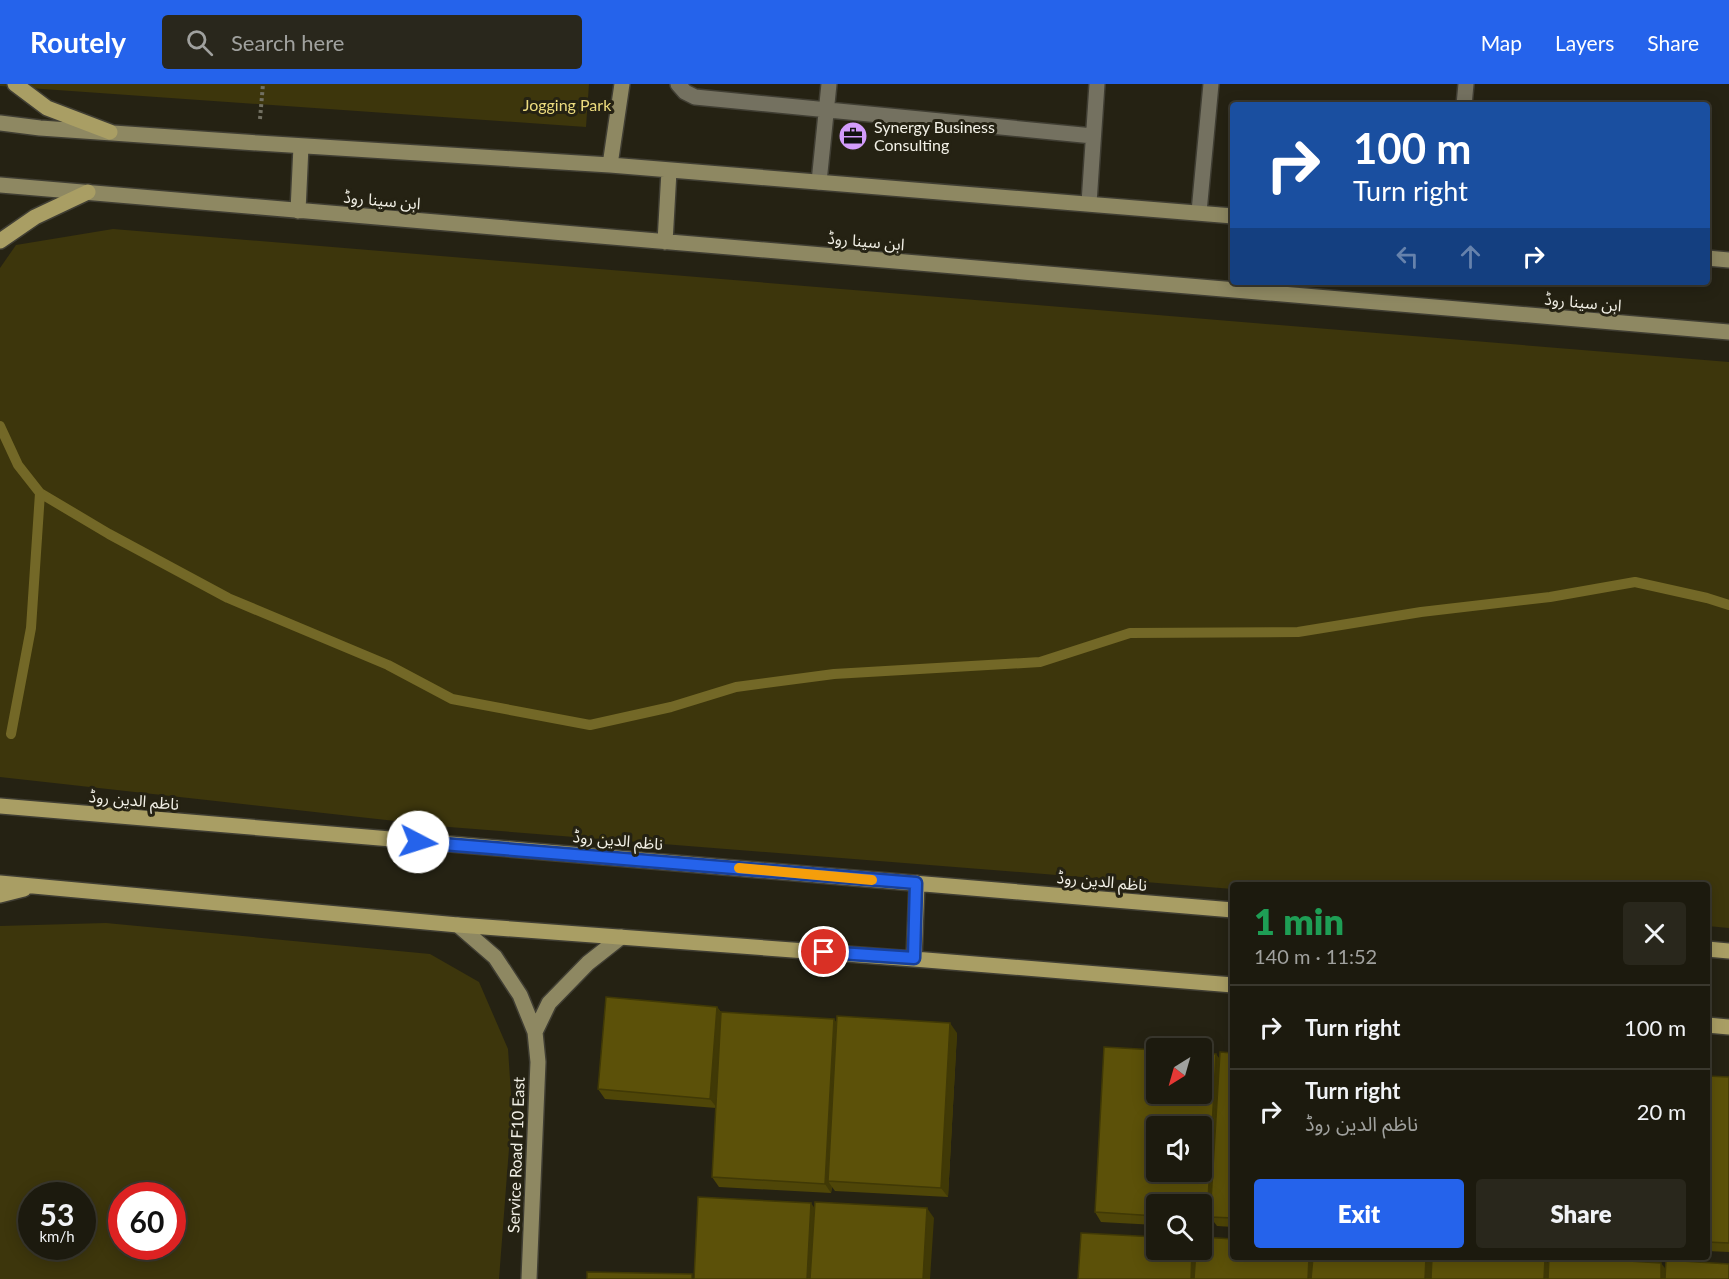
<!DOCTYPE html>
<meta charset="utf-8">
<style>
:root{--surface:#1c1a0e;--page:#29271c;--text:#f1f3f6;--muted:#a0a19e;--line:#3a382e;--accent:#2563eb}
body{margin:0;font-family:Lato,"Noto Sans Arabic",sans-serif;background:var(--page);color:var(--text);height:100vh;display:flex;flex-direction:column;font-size:22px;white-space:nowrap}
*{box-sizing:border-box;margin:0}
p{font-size:20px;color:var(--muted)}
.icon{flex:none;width:33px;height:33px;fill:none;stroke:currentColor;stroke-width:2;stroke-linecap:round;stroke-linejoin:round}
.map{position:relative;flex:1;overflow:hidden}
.side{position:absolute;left:1230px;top:798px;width:480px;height:378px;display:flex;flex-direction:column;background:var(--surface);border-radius:6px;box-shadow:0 3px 15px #0003,0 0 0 2px var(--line)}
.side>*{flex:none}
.hud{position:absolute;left:1230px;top:18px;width:480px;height:183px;border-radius:6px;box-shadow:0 3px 15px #0003,0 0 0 2px var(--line);background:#1a4fa0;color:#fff;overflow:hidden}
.needle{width:39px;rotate:217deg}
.tools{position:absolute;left:1146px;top:954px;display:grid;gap:12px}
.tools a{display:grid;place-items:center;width:66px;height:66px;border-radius:6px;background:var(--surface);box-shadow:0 3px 15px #0003,0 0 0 2px var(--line);font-size:30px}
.speed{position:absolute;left:18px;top:1098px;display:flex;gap:12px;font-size:30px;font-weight:700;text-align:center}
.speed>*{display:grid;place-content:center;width:78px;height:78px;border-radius:50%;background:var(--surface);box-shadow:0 3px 15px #0003,0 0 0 2px var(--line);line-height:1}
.speed small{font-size:15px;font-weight:400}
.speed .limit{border:9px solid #d22;background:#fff;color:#111}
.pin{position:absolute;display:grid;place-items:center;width:51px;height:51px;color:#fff;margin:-26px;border:3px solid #fff;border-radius:50%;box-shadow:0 2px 6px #0007}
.me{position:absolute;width:66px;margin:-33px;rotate:95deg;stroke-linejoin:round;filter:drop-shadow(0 0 4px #0008)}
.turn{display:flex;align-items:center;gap:21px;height:126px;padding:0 24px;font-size:27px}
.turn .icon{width:78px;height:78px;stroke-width:2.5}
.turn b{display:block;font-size:42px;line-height:51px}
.lanes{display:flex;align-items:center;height:57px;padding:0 24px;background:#0003;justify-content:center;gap:30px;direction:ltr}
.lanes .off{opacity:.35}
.round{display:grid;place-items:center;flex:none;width:63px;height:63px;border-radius:6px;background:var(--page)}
.summary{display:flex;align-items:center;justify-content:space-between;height:102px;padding:0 24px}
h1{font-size:36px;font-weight:800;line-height:45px;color:#1e9e55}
.button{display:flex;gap:12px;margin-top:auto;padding:12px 24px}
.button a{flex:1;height:69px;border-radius:6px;background:var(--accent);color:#fff;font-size:24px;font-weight:800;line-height:69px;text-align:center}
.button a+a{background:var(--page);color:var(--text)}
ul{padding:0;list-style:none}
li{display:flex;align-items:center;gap:18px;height:84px;padding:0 24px;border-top:2px solid var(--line)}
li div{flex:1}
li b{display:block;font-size:22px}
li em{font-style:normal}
header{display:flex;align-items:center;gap:36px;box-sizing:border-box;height:84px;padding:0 30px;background:var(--accent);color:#fff}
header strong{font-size:28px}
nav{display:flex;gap:33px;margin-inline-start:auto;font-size:21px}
.search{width:420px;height:54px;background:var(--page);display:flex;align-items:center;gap:15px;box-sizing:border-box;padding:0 21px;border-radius:6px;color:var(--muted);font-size:22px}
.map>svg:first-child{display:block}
.green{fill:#3d360c;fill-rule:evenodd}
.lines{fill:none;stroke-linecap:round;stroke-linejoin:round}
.stream{stroke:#736827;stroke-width:10}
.street-casing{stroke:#403e33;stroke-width:18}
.secondary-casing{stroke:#403e33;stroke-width:18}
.primary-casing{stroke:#403e33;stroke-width:18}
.path{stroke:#727062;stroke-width:4;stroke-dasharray:3 3;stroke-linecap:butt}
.street{stroke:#747160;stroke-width:15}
.secondary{stroke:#8e8862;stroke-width:15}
.primary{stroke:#a99e64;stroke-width:15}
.wall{fill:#4f4608}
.shaded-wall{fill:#403906}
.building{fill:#5c5109;stroke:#403906;stroke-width:1.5;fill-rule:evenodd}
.route-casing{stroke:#184099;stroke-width:15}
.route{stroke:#2563eb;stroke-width:10}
.slow{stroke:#f59e0b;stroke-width:10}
.labels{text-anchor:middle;stroke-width:6;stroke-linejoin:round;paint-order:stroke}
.park-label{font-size:16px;fill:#ecdb7e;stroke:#252213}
.poi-label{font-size:16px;fill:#f2f0e6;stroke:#252213;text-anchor:start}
.street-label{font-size:16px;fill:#f2f0e6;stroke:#252213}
</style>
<header>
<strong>Routely</strong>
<div class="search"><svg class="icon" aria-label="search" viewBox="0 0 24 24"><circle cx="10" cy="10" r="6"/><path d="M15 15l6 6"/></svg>Search here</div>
<nav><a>Map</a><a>Layers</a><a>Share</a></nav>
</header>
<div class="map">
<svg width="1729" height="1195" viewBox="0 0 1729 1195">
<rect width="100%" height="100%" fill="#252213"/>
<!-- green -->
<path class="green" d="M0,0h589l-3,43 -586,-41z
M113,145l1616,133v566l-22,-2v-41h-474v4l-784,-62 -449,-50v-509l16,-23z
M106,839l324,31 49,28 29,67 4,60 -13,170h-499v-353zM32,1112h50v50h-50zM122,1112h50v50h-50z"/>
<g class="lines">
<!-- stream -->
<path class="stream" d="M0,342l18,39 22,28 69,41 119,64 160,67 64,34 138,26 81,-18 65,-20 98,-13 206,-12 90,-29 168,-1 123,-20 129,-15 85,-15 72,16 22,7
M11,650l20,-106 9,-135"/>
<!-- street casing -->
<g class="street-casing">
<path id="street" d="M678,0l7,8 10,5 398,39
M1464,21l2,-21
M819,98l10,-98
M1089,119l8,-119
M1199,128l12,-128"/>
</g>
<!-- secondary casing -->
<g class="secondary-casing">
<path id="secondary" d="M0,39l40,5 218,15 352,22 623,51
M610,81l12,-81
M0,101l1729,147
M298,127l3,-65
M665,158l4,-71
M1707,174l22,2
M458,841l37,32 25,38 15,37 3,30 -9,217
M535,948l14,-29 39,-40 33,-26"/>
</g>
<!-- primary casing -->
<g class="primary-casing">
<path id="primary" d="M15,0l32,24 63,24
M0,157l35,-24 53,-25
M0,722l1233,104
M0,799l458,42 456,34 319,26
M0,811l24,-6
M1707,865l22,2
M914,875l3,-76
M1707,941l22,2"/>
</g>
<!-- path -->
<path class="path" d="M260,35l3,-35"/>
<!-- street -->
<use href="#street" class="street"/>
<!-- secondary -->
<use href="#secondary" class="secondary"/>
<!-- primary -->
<use href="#primary" class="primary"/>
</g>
<!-- wall -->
<path class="wall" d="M717,923l4,5 236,21 -9,164 -113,-6 -3,-4 -1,6 -112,-6 -7,-10 4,-69 -111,-9 -7,-10z
M1233,969v174l-16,-1 -3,-4v6h-12v-24h-46v21l-55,-3 -6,-10 124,-154z
M1707,992l22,1v175l-22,-1z"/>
<!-- shaded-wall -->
<path class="shaded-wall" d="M717,923l7,9 -7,92 -7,-9z
M834,935l7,9 -13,153 4,6 -1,6 -6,-9z
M950,939l7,10 -9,164 -7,-9z
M1216,970l7,9 -13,154 4,5v6l-7,-9z
M811,1119l7,10 -4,66h-7z
M927,1124l7,10 -4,61h-7z
M1192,1166h8l-2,29h-7z
M1309,1173h7l-1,22h-7z
M1426,1173h7l-1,22h-7z
M1545,1175l7,9 -1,11h-7z
M1661,1179l7,9v7h-7z"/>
<!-- building -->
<path class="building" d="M606,913l111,10 -7,92 -112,-10z
M721,928l113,7 -9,165 -113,-7z
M837,932l113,7 -9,165 -113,-7z
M1104,963l52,3v44h46v-41l14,1 -9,165h-5v-15h-46v12l-61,-4zM1156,1042h46v46h-46z
M1220,968l13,1v165l-23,-1z
M1707,992l22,1v166l-22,-1z
M698,1113l113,6 -4,76h-113z
M815,1118l112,6 -4,71h-113z
M1081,1149l75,4v13h36l-1,29h-113z
M1202,1153l31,2v18h76l-1,22h-114l2,-29h6z
M1313,1173h113l-1,22h-114z
M1432,1173h84l29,2 -1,20h-113z
M1549,1173h15l97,6v16h-113z
M1666,1176l63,4v15h-64z
M587,1188l105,2v5h-105z"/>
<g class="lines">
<!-- route casing -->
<g class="route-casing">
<path id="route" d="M418,758l498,41 -2,75 -90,-6"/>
</g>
<!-- route -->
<use href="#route" class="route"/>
<!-- slow -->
<path class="slow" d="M739,784l133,12"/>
</g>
<!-- icons -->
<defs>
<g id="office-disc" transform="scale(1.5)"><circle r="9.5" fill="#d39cfc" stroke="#252213"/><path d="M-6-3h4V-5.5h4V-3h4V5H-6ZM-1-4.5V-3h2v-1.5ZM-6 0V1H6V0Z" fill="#111"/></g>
</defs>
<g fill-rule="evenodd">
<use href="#office-disc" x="853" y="52"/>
</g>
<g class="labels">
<!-- park labels -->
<g class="park-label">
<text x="567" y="27">Jogging Park</text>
</g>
<!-- poi labels -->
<g class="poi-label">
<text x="874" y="49">Synergy Business<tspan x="874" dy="18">Consulting</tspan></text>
</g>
<!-- street labels -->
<g class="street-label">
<text transform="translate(382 116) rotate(5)" y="6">ابن سینا روڈ</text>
<text transform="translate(866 157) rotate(5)" y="6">ابن سینا روڈ</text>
<text transform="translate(1583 218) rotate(5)" y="6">ابن سینا روڈ</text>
<text transform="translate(134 716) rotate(5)" y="6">ناظم الدین روڈ</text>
<text transform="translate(618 756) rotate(5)" y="6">ناظم الدین روڈ</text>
<text transform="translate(1102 797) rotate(5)" y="6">ناظم الدین روڈ</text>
<text transform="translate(516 1071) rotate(-88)" y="6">Service Road F10 East</text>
</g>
</g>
</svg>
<div class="tools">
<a><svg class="needle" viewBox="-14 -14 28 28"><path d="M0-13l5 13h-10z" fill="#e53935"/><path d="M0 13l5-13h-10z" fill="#a0a19e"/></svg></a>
<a><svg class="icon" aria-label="sound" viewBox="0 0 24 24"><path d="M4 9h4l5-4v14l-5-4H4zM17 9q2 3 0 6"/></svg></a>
<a><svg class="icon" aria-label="search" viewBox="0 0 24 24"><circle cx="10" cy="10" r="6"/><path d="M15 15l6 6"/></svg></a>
</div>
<div class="speed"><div>53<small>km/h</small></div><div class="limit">60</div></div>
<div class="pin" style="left:824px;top:868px;background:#d93025"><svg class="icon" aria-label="arrive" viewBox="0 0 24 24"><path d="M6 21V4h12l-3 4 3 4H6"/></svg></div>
<svg class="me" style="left:418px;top:758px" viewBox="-20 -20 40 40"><circle r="19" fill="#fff"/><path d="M0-13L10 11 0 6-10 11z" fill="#2563eb"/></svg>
<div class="hud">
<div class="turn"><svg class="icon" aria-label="right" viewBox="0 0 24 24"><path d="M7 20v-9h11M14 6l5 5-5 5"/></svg><div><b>100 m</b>Turn right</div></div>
<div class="lanes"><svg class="icon off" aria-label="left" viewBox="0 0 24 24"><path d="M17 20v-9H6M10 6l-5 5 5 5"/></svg><svg class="icon off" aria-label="ahead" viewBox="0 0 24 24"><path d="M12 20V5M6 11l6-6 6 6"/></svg><svg class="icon" aria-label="right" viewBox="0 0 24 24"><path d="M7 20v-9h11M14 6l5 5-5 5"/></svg></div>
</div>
<section class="side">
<div class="summary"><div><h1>1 min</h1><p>140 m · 11:52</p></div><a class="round"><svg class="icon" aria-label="close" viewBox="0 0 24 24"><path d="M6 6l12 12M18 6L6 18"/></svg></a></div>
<ul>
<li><svg class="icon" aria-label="right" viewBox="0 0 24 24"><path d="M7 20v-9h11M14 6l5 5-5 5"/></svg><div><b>Turn right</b></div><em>100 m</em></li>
<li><svg class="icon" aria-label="right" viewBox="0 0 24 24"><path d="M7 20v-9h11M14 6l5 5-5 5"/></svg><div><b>Turn right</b><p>ناظم الدین روڈ</p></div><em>20 m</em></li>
</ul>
<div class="button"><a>Exit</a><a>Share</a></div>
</section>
</div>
